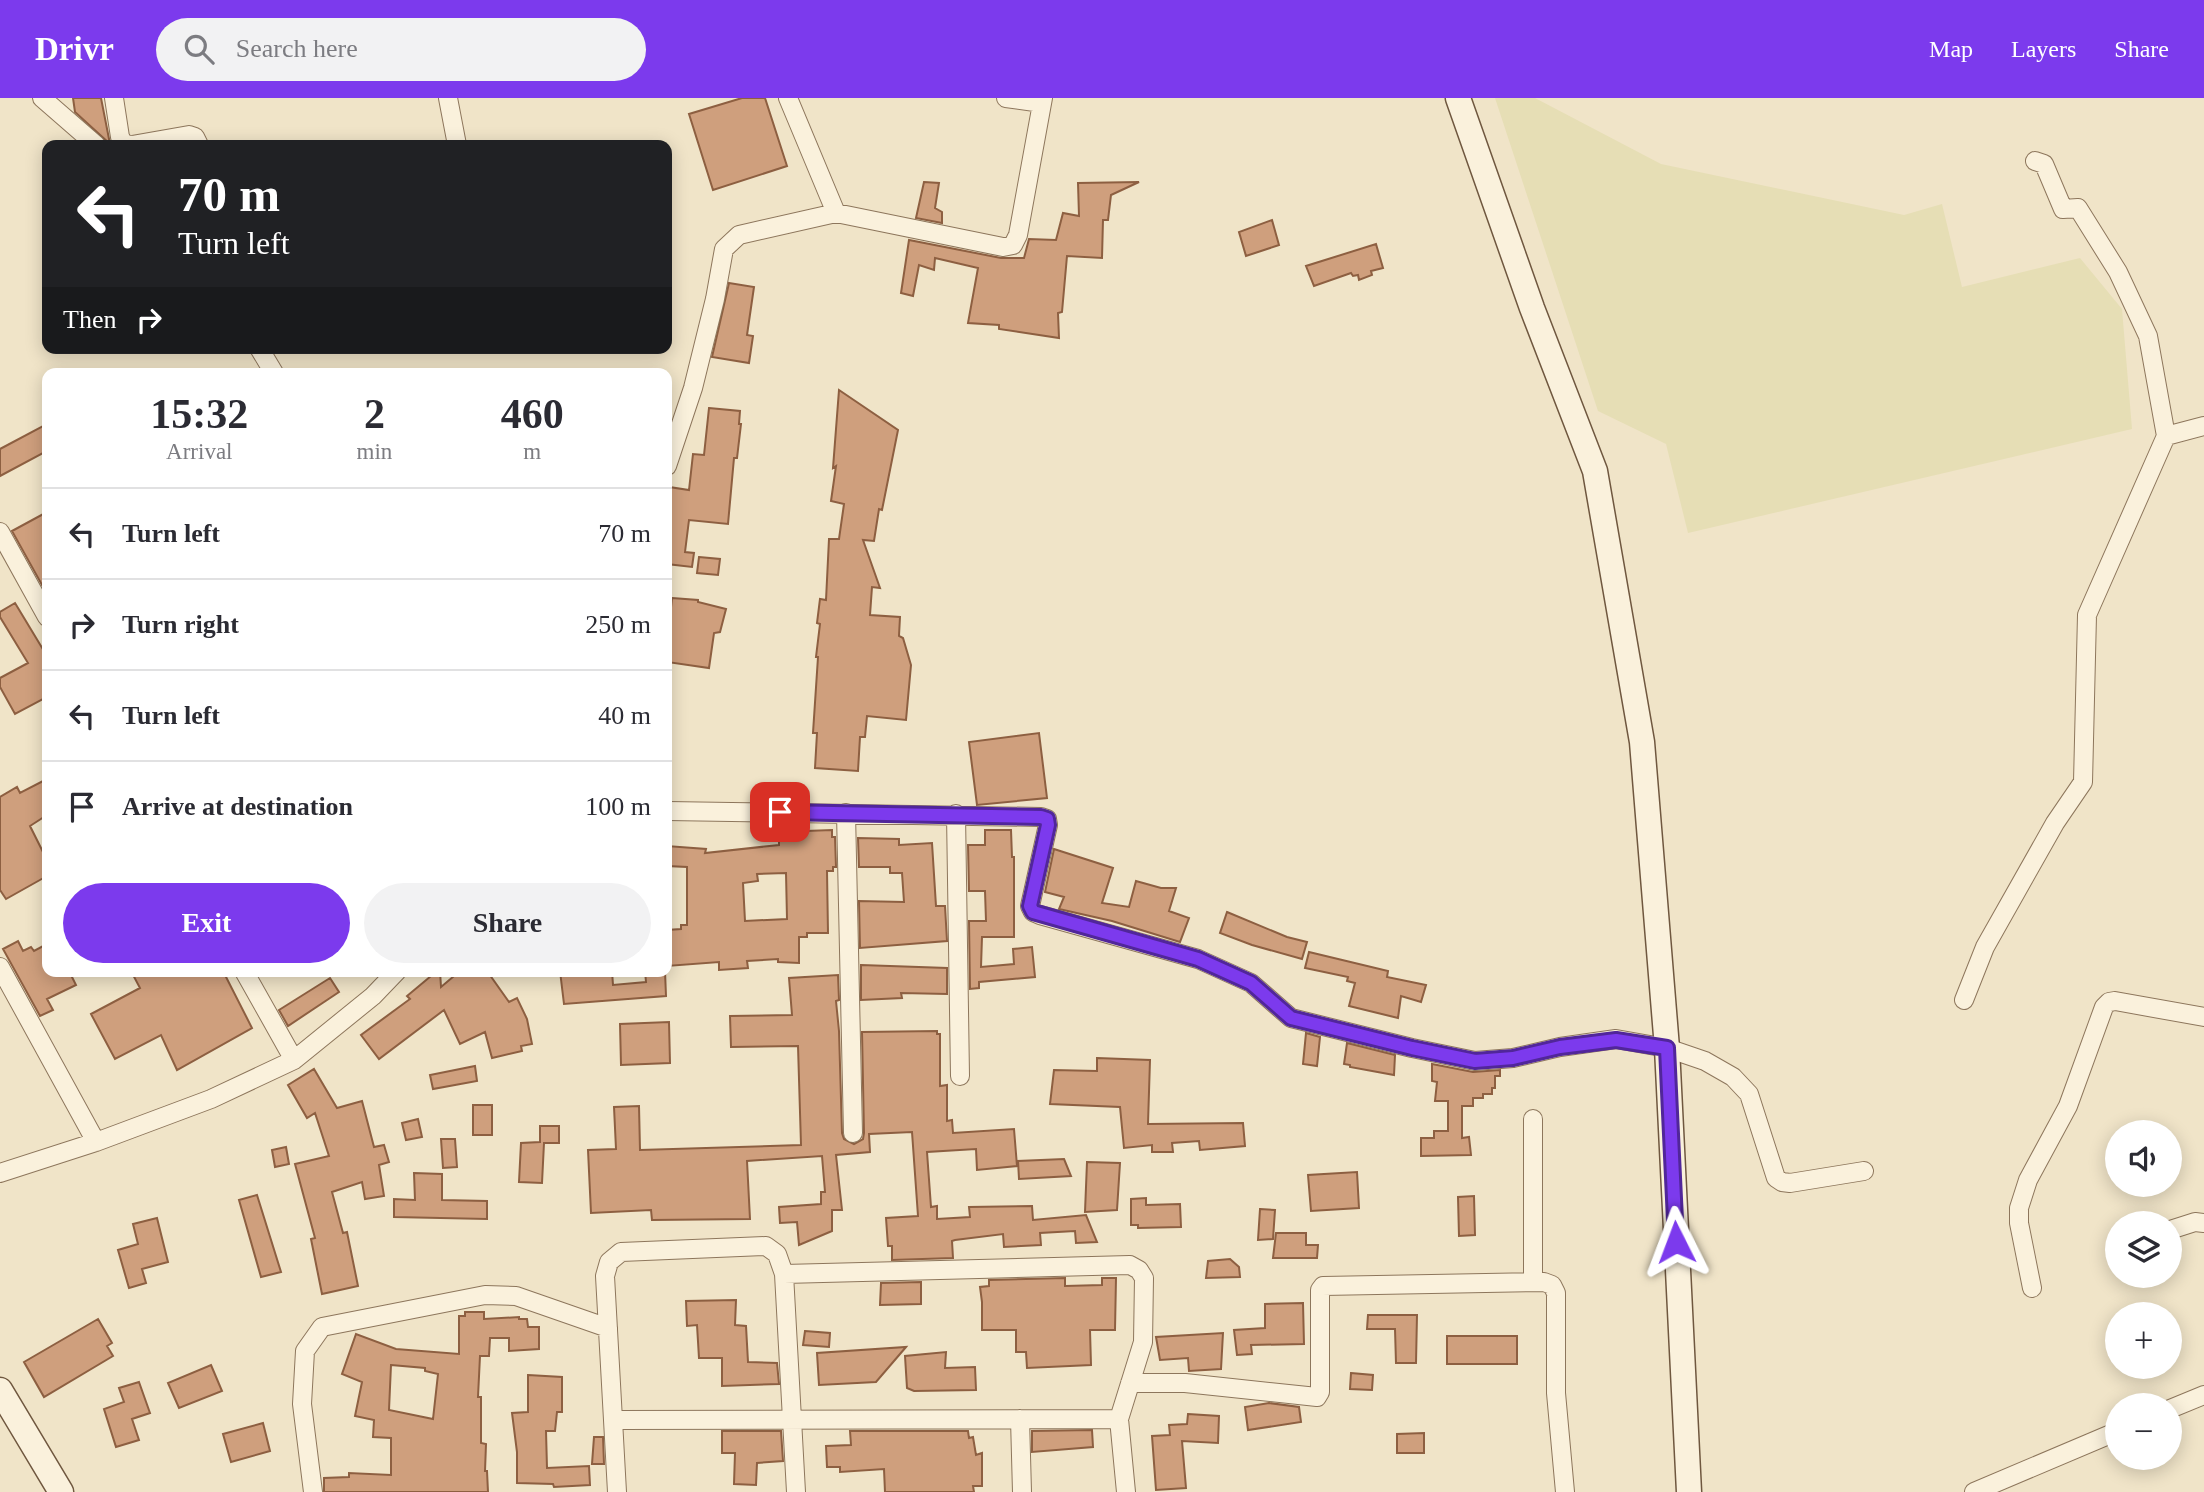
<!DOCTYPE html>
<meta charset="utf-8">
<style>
:root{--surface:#fff;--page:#f2f2f3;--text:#2b2b33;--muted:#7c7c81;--line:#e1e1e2;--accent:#7c3aed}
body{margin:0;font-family:"Times New Roman",serif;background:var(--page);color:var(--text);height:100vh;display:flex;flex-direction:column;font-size:26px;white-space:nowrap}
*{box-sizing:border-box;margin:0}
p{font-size:23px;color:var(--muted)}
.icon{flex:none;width:38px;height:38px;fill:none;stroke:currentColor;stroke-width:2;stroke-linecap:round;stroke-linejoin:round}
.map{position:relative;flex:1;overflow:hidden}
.details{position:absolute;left:42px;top:270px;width:630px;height:609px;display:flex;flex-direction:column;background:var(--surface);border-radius:14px;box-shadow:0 4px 18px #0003}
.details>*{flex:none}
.banner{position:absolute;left:42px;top:42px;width:630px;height:214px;border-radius:14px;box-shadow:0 4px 18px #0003;background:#202124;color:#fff;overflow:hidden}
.buttons{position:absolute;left:2105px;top:1022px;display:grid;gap:14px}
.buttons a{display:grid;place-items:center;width:77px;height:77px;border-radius:50%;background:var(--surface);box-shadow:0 4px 18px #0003;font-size:35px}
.pin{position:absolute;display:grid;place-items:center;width:60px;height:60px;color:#fff;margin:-30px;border-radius:14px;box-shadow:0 4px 10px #0006}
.me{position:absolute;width:77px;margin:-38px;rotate:357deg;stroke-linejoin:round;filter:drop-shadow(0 0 5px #0008)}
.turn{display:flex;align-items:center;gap:24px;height:147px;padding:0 21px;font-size:32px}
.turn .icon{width:91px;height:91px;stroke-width:2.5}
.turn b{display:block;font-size:49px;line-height:60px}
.then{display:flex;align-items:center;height:66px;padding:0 21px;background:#0003;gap:14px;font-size:26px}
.eta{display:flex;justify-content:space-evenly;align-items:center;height:119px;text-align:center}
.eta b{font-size:42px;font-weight:700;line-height:49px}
.primary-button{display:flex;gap:14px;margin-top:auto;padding:14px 21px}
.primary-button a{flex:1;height:80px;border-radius:42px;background:var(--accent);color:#fff;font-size:28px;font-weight:700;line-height:80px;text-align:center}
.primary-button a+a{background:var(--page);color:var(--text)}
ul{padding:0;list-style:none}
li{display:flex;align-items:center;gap:21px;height:91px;padding:0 21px;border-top:2px solid var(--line)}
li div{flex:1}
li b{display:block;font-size:26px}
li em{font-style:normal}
header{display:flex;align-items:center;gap:42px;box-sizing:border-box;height:98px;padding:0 35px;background:var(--accent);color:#fff}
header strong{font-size:33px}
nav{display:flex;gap:38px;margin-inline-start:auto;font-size:24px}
.search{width:490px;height:63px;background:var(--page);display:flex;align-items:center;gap:18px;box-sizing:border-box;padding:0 24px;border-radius:38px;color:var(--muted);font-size:26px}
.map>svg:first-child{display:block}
.farmland{fill:#e6deb5}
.building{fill:#cf9f7d;stroke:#8d5f41;stroke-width:2;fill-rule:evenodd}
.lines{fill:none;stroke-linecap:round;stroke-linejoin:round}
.street-casing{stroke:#8d765c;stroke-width:20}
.secondary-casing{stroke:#6f573f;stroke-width:27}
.street{stroke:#faf1dc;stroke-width:18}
.secondary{stroke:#faf1dc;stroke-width:24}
.route-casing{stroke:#51269a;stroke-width:18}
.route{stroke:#7c3aed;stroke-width:12}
</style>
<header>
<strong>Drivr</strong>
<div class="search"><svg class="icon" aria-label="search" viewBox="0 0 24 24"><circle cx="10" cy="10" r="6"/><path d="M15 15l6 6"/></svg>Search here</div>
<nav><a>Map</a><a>Layers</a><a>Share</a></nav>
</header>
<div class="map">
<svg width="2204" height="1394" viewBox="0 0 2204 1394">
<rect width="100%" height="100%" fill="#f0e4c8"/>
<!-- farmland -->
<path class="farmland" d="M1495,0h40l126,66 243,51 38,-11 20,83 118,-29 42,51 10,120 -444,104 -22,-89 -68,-33z"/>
<!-- building -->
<path class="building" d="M73,0h28l9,46 -35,-32z
M742,0h23l22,68 -74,24 -24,-76z
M924,84l15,1 -4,25 7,4v11l-26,-5z
M1139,84l-28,13 -3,25h-5l-1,38 -35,-2 -5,56 -4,1 1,25 -60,-9v-4l-31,-2 10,-55 -43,-10 -1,12 -15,-5 -6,31 -12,-3 8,-53 92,18h23l5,-19 27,1 7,-27 16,3 -1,-33z
M1272,122l7,25 -33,11 -7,-24z
M1376,146l7,24 -12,3 1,4 -13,5 -1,-5 -5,1 -2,-3 -37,13 -8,-20z
M729,185l25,4 -7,48 6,1 -4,27 -37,-6z
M839,292l59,40 -16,80 -3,-1 -5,32 -11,-1 17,48 -8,-1 -2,28 30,2 -1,19 4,2 8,27 -5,55 -39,-4 -2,21h-5l-2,34 -43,-3 2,-35h-4l5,-76h-2l4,-33 -3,-1 3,-24 6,1 3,-61h10l5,-35 -13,-3 5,-35 -3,2z
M709,310l31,3 -1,13h2l-4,34h-3l-6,66 -39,-4 -4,32 9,1 -2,14 -25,-3 2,-77 20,3 4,-36 11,1z
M43,328l4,8v17l-47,25v-27z
M47,414v82l-35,-63z
M699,459l21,2 -2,16 -21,-2z
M672,500l26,2v2l28,7 -6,23 -6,1 -5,35 -42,-6v-36h2z
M15,505l32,53v41l-32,17 -15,-27v-9l28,-15 -28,-46v-5z
M1039,635l8,65 -70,7 -8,-63z
M47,681v36l-17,11 17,34v16l-41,23 -6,-9v-93l17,-10 3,6z
M832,732v7h3l1,30h-3v4h-6l1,62h-21v4h-8v26l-21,-1v-3l-31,2 1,7 -29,2v-8l-52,4v-36l14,-1v-4h6v-58l-20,-1v-20l39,3 -1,4 74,-8v-13zM786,775l1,46 -42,2 -2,-38 15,-2 -1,-7z
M985,732h26l1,27h2v80h-32l-1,30 33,-3 -1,-15 19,-2 3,30 -56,5v6l-9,1 -1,-68h17l-1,-30h-16l-1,-46h17z
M858,740l41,1v6l33,-2 4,63h9l2,35 -87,7 -1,-47 45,1 -2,-29h-12v-6h-31z
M1054,751l59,19 -11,35 27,4 7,-26 25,7h15l-7,23 20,7 -9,24 -68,-21 -53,-12 5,-12 -19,-5z
M1227,814l60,25 20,5 -5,17 -50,-14 -32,-12z
M18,843l5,10 8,-4 3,4 13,-7v27h22l7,14 -29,14 6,11 -13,6 -37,-67z
M1309,854l79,19 -1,6 39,8 -5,17 -20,-6 -3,22 -49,-12 6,-23 -8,-2 1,-4 -43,-9z
M861,867l86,3v26l-46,-1 1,5 -41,2z
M131,873h92l29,57 -75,42 -16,-35 -46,24 -24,-45 49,-26z
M437,873h3l1,16 19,-16h27l22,31 8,-4 10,21 5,25 -11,2 1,5 -30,7 -7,-26 -25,12 -16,-34 -65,49 -18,-24 49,-36 -3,-3z
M560,873h52l1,14 33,-3 -1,-11h20l1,25 -102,8z
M838,877l1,25 -3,1 3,30 3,102 2,6 10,5 9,-5 1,-6 -2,-101 75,-1v3h3v52l7,-1v36l5,-1 1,13 61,-4 3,37 -40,4 -1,-21 -49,3 4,55 6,-1v13l33,-2 -1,-10 63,-1 1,14 53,-5 11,27 -21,1 -1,-12 -35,2 1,12 -37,2 -1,-13 -48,6 -3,1 1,17 -61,2v-14h-4l-2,-28 32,-2 -6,-84 -43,2 1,18 -34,3 6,55h-10v21l-33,14 -2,-23 -17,1 -1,-16 42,-3v-12h4l-3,-36 -75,5 3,58 -98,1 -1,-10 -60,3 -3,-63 28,-1 -2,-42 25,-1 1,44 161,-5 -3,-99 -67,1 -1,-31 62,-1 -3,-37z
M330,880l9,14 -51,34 -9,-16z
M669,924l1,41 -49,2 -1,-41z
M1306,935l14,4 -3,29 -14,-2z
M1347,945l48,12 -1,20 -44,-8v-2l-6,-1z
M1097,960l53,2 -2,64 95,-1 2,23 -45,4 -1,-9 -27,2 1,9h-21v-7l-28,3 -4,-41 -70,-3 4,-34 43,1z
M1432,966l41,8 27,-2v6h-5v12h-3v6h-9v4h-10v8h-11v32l7,-1 2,18 -50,1v-18h13v-7h14v-30h-13l2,-19 -5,-1z
M475,968l2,15 -44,8 -3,-14z
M314,971l23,39 25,-7 12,46 10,-2 5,17 -10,3 5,31 -19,3 -3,-17 -30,10 11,41 4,-1 11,54 -36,8 -11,-55 4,-1 -20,-74 34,-8 -14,-43 -8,5 -19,-33z
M473,1007h19v30h-19z
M418,1021l4,18 -16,3 -4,-17z
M540,1028h19v17h-15l-2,40 -23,-1 2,-39 19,-1z
M441,1041h14l2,28 -14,1z
M286,1049l3,17 -14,3 -3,-17z
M1064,1061l7,17 -52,3 -1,-18z
M1087,1064l33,1 -3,47 -32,2z
M1357,1074l2,36 -48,3 -3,-36z
M414,1075l28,1v26l45,1v18l-93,-2v-18l21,1z
M257,1097l24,77 -20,5 -22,-77z
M1474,1098l1,39 -16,1 -1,-39z
M1146,1100v7l34,-1 1,23 -43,1v-3h-7v-26z
M1260,1111l15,1 -2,29 -15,1z
M157,1120l11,44 -26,7 4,14 -17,5 -11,-38 20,-6 -5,-20z
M1276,1135h30v12h12l-1,13h-44z
M1230,1161l9,8 1,10 -34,1 2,-17z
M1065,1180v8l37,-1v-7h14l-1,52h-25l1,35 -64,3 -1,-16h-10v-22h-34v-28l-2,-15 9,-1v-6z
M921,1184v22l-41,1 1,-22z
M736,1202l-1,25 11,1 2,36 29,1 2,21 -57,2v-28h-23l-2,-33 -10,1 -1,-25z
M1303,1205l1,41 -53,1 1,9 -15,1 -3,-25 31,-2v-24z
M465,1214h19v7l35,-2v2h8l1,8h11v22l-30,2v-13h-19l-1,18h-9l-2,41h3v46l5,1 -1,27h2l1,21h-164v-14l25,-1v-4l42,2v-37l-18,-1 1,-17 -19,-4 7,-34 -20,-8 14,-40 40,15 63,5v-38h6zM391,1267l34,3v3l13,3 -5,45 -44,-9z
M1368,1217h49l-1,48h-20l-1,-34h-28z
M98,1221l14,24 -5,3 6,10 -69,41 -20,-35z
M805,1233l25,2 -1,14 -26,-2z
M1223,1235l-2,36 -32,2 -1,-13 -28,2 -4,-23z
M1447,1238h70v28h-70z
M906,1249l-30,35 -57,3 -2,-32z
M946,1254l-1,16 30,-1 1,23 -62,1 -7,-3 -2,-32z
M211,1267l11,26 -43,17 -11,-25z
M1351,1275l22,2 -1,15 -22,-1z
M528,1277l34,2v35h-5l-2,19h-9l1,37 42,-2 1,19 -36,2 -1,-3 -36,-1v-31l-5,-39 16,-1z
M139,1284l11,31 -18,6 7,21 -23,7 -12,-38 20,-7 -5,-14z
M1269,1305l30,4 2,15 -53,8 -3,-23z
M1188,1316l31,2 -1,27 -36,-2 4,47 -30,2 -4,-54 18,-1 -1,-10 18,-1z
M263,1325l7,28 -39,11 -8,-28z
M1092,1332l1,17 -61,5v-21z
M722,1333h59l2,30 -26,2 -1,22 -22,-1 1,-31h-13z
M850,1333h118l1,7 4,-1 3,18 6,-2v33h-9l1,6h-89l-1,-23 -44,3v-5h-13l-1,-21 25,-1z
M1424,1335v20h-27v-19z
M594,1339h9l1,27h-12z"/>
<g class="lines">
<!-- street casing -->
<g class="street-casing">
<path id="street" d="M42,0l54,47
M114,0l6,39 4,7 8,1 57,-10 6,2 4,8
M448,0l9,47
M788,0l48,115
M1006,0l36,5
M2035,63l9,3 19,45 15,-1 40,64 30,64 18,100
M259,250l15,25
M667,368l26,-78 22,-89 9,-50 15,-14 97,-22 167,34 10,-2 5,-10 25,-137
M0,434l47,85
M667,713l374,6 6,2 1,6 -18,81 3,6 7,3 158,44 53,24 40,35 121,30 63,13 38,-3 47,-11 56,-8 51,9 38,13 28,16 16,17 27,84 6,4 8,1 74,-12
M846,715l7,320
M956,716l4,262
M0,869l96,175
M244,873l50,89
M1964,902l21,-53 70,-124 28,-41 4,-167 79,-179 38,-10
M0,1075l96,-31 115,-43 83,-39 79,-64 24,-25
M2170,1132l25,-8 9,1
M784,1176l346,-9 9,5 5,8 -1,64 -24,77 7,73
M1533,1184v-163
M2032,1190l-13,-65v-15l9,-28 40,-74 36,-99 5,-5 6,-1 89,16
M1130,1285h55l132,14 3,-5v-102l3,-4 221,-4 8,3 4,8v100l9,99
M2170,1311l34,-14
M1020,1321l2,73
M614,1322l505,-1
M313,1394l-11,-88 3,-53 17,-24 163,-32 31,1 92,32
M617,1394l-12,-216 4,-14 12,-10 145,-6 11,8 7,20 12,218
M1974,1394l144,-61"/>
</g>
<!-- secondary casing -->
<g class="secondary-casing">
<path id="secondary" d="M1458,0l74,210 63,163 47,271 25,306 22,444
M0,1292l61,102"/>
</g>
<!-- street -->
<use href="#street" class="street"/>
<!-- secondary -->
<use href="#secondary" class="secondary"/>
</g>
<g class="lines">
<!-- route casing -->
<g class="route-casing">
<path id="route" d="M780,714l261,5 6,2 1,6 -18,81 3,6 165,47 53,24 40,35 121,30 63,13 38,-3 47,-11 56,-7 51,8 9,194"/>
</g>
<!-- route -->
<use href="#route" class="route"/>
</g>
</svg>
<div class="buttons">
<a><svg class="icon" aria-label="sound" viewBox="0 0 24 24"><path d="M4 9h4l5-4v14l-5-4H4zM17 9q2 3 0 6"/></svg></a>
<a><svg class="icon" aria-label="layers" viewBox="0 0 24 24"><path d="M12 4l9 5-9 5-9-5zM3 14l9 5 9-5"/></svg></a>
<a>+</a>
<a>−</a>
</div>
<div class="pin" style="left:780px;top:714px;background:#d93025"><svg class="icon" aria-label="arrive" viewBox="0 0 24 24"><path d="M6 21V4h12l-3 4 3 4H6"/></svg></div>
<svg class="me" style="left:1676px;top:1144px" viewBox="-20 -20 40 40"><path d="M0-17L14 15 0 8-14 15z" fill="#7c3aed" stroke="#fff" stroke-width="4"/></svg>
<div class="banner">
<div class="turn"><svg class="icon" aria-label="left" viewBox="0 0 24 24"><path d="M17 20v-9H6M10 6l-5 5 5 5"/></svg><div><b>70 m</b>Turn left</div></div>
<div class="then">Then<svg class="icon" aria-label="right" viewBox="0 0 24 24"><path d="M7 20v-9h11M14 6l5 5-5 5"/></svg></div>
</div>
<section class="details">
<div class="eta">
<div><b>15:32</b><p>Arrival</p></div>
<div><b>2</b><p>min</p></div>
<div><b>460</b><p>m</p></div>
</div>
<ul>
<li><svg class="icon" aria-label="left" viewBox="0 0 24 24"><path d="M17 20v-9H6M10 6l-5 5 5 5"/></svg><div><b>Turn left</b></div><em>70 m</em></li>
<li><svg class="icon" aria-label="right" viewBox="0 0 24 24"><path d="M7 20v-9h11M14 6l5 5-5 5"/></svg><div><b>Turn right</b></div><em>250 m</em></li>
<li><svg class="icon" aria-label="left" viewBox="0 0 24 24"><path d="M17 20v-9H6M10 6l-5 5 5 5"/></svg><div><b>Turn left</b></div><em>40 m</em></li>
<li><svg class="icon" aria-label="arrive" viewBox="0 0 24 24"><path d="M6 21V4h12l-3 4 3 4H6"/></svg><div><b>Arrive at destination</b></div><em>100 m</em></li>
</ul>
<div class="primary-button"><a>Exit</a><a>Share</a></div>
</section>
</div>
